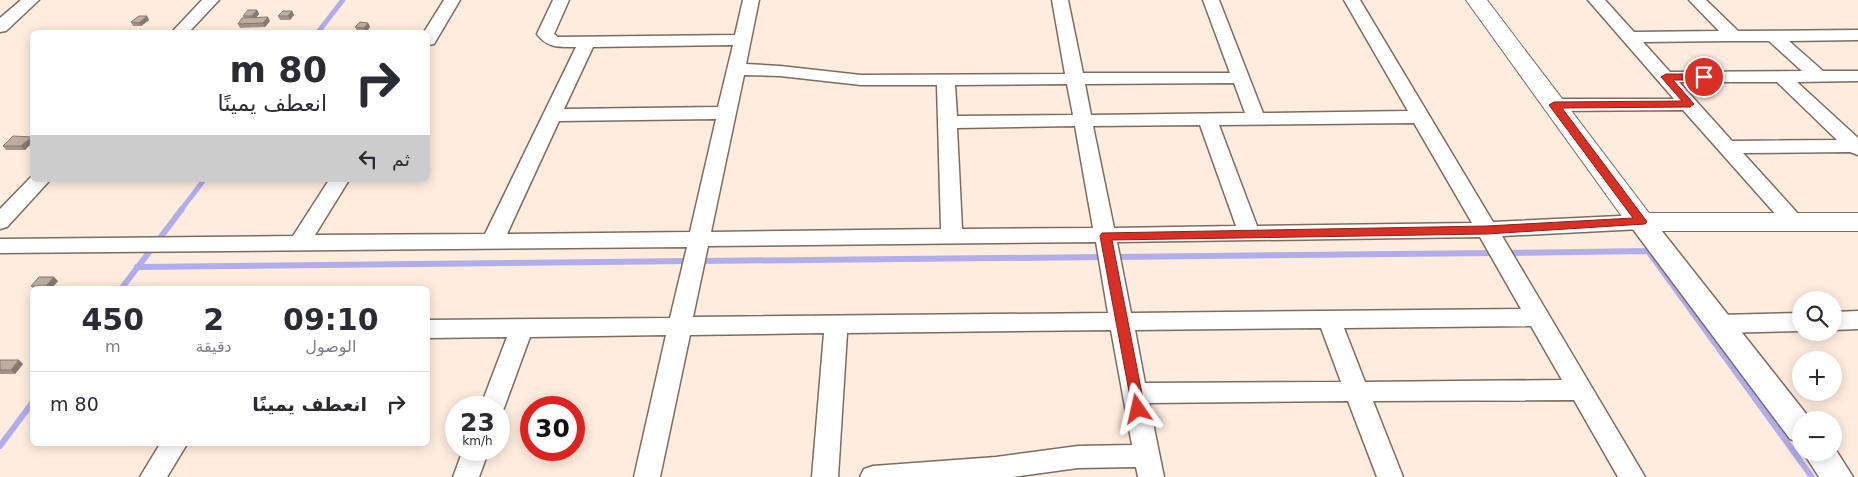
<!DOCTYPE html>
<html lang="ar">
<meta charset="utf-8">
<style>
:root{--surface:#fff;--page:#f7f7f7;--text:#2b2b33;--muted:#7c7c81;--line:#e1e1e2}
body{margin:0;font-family:"DejaVu Sans",Vazirmatn,sans-serif;background:var(--page);color:var(--text);direction:rtl;height:100vh;display:flex;flex-direction:column;font-size:19px;white-space:nowrap}
*{box-sizing:border-box;margin:0}
p{font-size:16px;color:var(--muted)}
.icon{flex:none;width:28px;height:28px;fill:none;stroke:currentColor;stroke-width:2;stroke-linecap:round;stroke-linejoin:round}
.map{position:relative;flex:1;overflow:hidden;direction:ltr}
.side{position:absolute;left:30px;top:286px;width:400px;height:160px;display:flex;flex-direction:column;background:var(--surface);border-radius:8px;box-shadow:0 2px 12px #0003;direction:rtl}
.side>*{flex:none}
.banner{position:absolute;left:30px;top:30px;width:400px;height:152px;border-radius:8px;box-shadow:0 2px 12px #0003;direction:rtl;background:#fff;color:var(--text);overflow:hidden}
.controls{position:absolute;left:1792px;top:291px;display:grid;gap:10px}
.controls a{display:grid;place-items:center;width:50px;height:50px;border-radius:50%;background:var(--surface);box-shadow:0 2px 12px #0003;font-size:25px}
.speed{position:absolute;left:445px;top:396px;display:flex;gap:10px;font-size:25px;font-weight:700;text-align:center}
.speed>*{display:grid;place-content:center;width:65px;height:65px;border-radius:50%;background:var(--surface);box-shadow:0 2px 12px #0003;line-height:1}
.speed small{font-size:12px;font-weight:400}
.speed .limit{border:8px solid #d22;background:#fff;color:#111}
.pin{position:absolute;display:grid;place-items:center;width:42px;height:42px;color:#fff;margin:-21px;border:2px solid #fff;border-radius:50%;box-shadow:0 1px 5px #0007}
.me{position:absolute;width:55px;margin:-28px;rotate:349deg;stroke-linejoin:round;filter:drop-shadow(0 0 4px #0008)}
.turn{display:flex;align-items:center;gap:18px;height:105px;padding:0 20px;font-size:22px}
.turn .icon{width:65px;height:65px;stroke-width:2.5}
.turn b{display:block;font-size:35px;line-height:42px}
.then{display:flex;align-items:center;height:48px;padding:0 20px;background:#0003;gap:10px;font-size:19px}
.eta{display:flex;justify-content:space-evenly;align-items:center;height:85px;text-align:center}
.eta b{font-size:30px;font-weight:700;line-height:35px}
ul{padding:0;list-style:none}
li{display:flex;align-items:center;gap:15px;height:65px;padding:0 20px;border-top:1px solid var(--line)}
li div{flex:1}
li b{display:block;font-size:19px}
li em{font-style:normal}
.map>svg:first-child{display:block}
.lines{fill:none;stroke-linecap:round;stroke-linejoin:round}
.stream-far1{stroke:#b1adea;stroke-width:5}
.stream{stroke:#b1adea;stroke-width:6}
.minor-casing{stroke:#7b6c5f;stroke-width:3}
.tertiary-casing{stroke:#7b6c5f;stroke-width:3}
.secondary-casing{stroke:#7b6c5f;stroke-width:2}
.minor{fill:#fff;fill-rule:evenodd}
.tertiary{fill:#fff;fill-rule:evenodd}
.secondary{fill:#fff;fill-rule:evenodd}
.wall{fill:#a3958a}
.shaded-wall{fill:#857970}
.building{fill:#beada0;stroke:#857970}
.route{fill:#d93025;stroke:#8d1f18}
</style>
<div class="map">
<svg width="1858" height="477" viewBox="0 0 1858 477">
<rect width="100%" height="100%" fill="#feedde"/>
<g class="lines">
<!-- stream-far1 -->
<path class="stream-far1" d="M318,32l25,-32
M181,210l23,-30"/>
<!-- stream -->
<path class="stream" d="M1504,253l144,-2 164,226
M1114,257l381,-4
M699,261l406,-4
M137,267l553,-6
M121,289l61,-80
M0,446l32,-43"/>
<!-- minor casing -->
<g class="minor-casing">
<path id="minor" d="M21,0h18l-33,31 -6,1v-14z
M202,0h17l-30,32h-17z
M444,0h16l-26,44 -6,1v-13h-4z
M553,0h16l-15,34 4,3 177,-2 8,-35h16l-13,64 34,2 81,9 204,-1 -13,-74h16l15,73h147l-27,-73h16l44,113 145,-2 -64,-111h16l133,222 148,-7 7,2 3,5 -3,5 -7,2 -139,7 143,241h-27l-44,-77 -201,1 30,76h-26l-29,-76 -199,2 15,74h-26l-2,-10 -58,1 -66,9h-152l4,-8 9,-3 123,-9 82,-11 54,-1 -21,-115 -264,3 -9,144h-26l12,-144 -134,2 -30,142h-26l32,-142 -136,2 -26,71 -5,8v-8h-19l27,-71 -79,1v-18l242,-2 17,-71 -687,6v-14l293,-3 36,-56h20l-34,55 170,-1 91,-187c-17,0 -29,1 -39,-13zM733,45l-15,62 -154,2 29,-62zM744,75l36,1 81,9h76l4,144 -230,3zM1234,83l11,30 -154,2 -6,-31zM1067,84l6,31 -116,1 -2,-31zM716,119l-26,113 -183,2 52,-113zM1414,123l58,100 -215,3 -38,-101zM1200,125l36,101 -122,2 -21,-102zM1075,126l18,102 -131,1 -5,-101zM1480,237l41,72 -390,4 -14,-71zM1096,242l12,71 -415,4 15,-71zM1531,326l31,54 -197,2 -21,-54zM1321,328l20,54 -196,1 -10,-53z
M1588,0h17l29,32 85,-1 -30,-31h17l32,31 120,-1v10l-69,1 34,30h35v10l-61,1 61,56v17l-8,-3 -107,1 58,64 3,5 -3,5 -7,2 -7,-2 -104,-117 -129,1 -6,-2 -3,-4 3,-4 6,-2h120zM1731,41h38l33,30 -132,1 -27,-30zM1679,82h98l60,58 -105,1z
M32,176v4h18l-43,47 -7,2v-20z
M1858,311v18l-24,1v-18z
M1801,313v18l-81,2 -8,-3 -4,-6 4,-6 8,-3z
M160,444h27l-20,33h-27z
M463,450h26l-10,27h-26z"/>
</g>
<!-- tertiary casing -->
<g class="tertiary-casing">
<path id="tertiary" d="M1641,213l9,3 161,204h-10v23l-11,-4 -158,-211 -4,-6 4,-6z
M1834,447l19,30h-34l-16,-25h31z"/>
</g>
<!-- secondary casing -->
<g class="secondary-casing">
<path id="secondary" d="M1466,0h21l162,213h209v18h-217l-10,-2z"/>
</g>
<!-- minor -->
<use href="#minor" class="minor"/>
<!-- tertiary -->
<use href="#tertiary" class="tertiary"/>
<!-- secondary -->
<use href="#secondary" class="secondary"/>
</g>
<!-- wall -->
<path class="wall" d="M257,10l2,4 -3,3 14,4 -5,6 -25,1 -2,-4 6,-6 -1,-2z
M292,11l2,4 -4,5h-10l-2,-4z
M147,16l2,4 -8,6h-8l-2,-4z
M368,23l2,4 -4,5 -9,-1 -2,-4z
M32,138l-7,12h-19l-3,-4z
M82,180h13l-1,1h-12z
M58,281l-7,8h-17l-3,-3z
M0,360l23,4 -8,10h-15z"/>
<!-- shaded-wall -->
<path class="shaded-wall" d="M257,10l2,4 -5,6 -2,-4z
M292,11l2,4 -4,5 -2,-4z
M147,16l2,4 -8,6 -2,-3z
M268,17l2,4 -5,6 -2,-4z
M368,23l2,4 -4,5 -2,-4z
M32,137v6l-7,7 -4,-4z
M54,277l4,4 -7,8h-2l-3,-3z
M19,360l4,4 -8,10 -4,-4z"/>
<!-- building -->
<path class="building" d="M248,10h9l-5,6h-9z
M283,11h9l-4,5h-10z
M139,16h8l-8,7 -8,-1z
M268,17l-5,6 -25,1 4,-6z
M360,22l8,1 -4,5 -9,-1z
M370,31h14l-1,1h-14z
M13,136l19,1 -11,9h-18z
M39,277h15l-8,9h-15z
M0,360h19l-8,10h-11z"/>
<!-- route -->
<path class="route" d="M1666,74h38l5,3 -5,3h-31l21,24 -4,3 -128,1 83,111 2,3 -2,2 -158,10 -375,6 33,169 -2,4 -5,2 -5,-2 -33,-177 2,-3 385,-7 146,-8 -84,-113 5,-3 128,-1 -21,-24z"/>
</svg>
<div class="controls">
<a><svg class="icon" aria-label="search" viewBox="0 0 24 24"><circle cx="10" cy="10" r="6"/><path d="M15 15l6 6"/></svg></a>
<a>+</a>
<a>−</a>
</div>
<div class="speed"><div>23<small>km/h</small></div><div class="limit">30</div></div>
<div class="pin" style="left:1704px;top:77px;background:#d93025"><svg class="icon" aria-label="arrive" viewBox="0 0 24 24"><path d="M6 21V4h12l-3 4 3 4H6"/></svg></div>
<svg class="me" style="left:1138px;top:409px" viewBox="-20 -20 40 40"><path d="M0-17L14 15 0 8-14 15z" fill="#d93025" stroke="#fff" stroke-width="4"/></svg>
<div class="banner">
<div class="turn"><svg class="icon" aria-label="right" viewBox="0 0 24 24"><path d="M7 20v-9h11M14 6l5 5-5 5"/></svg><div><b>80 m</b>انعطف يمينًا</div></div>
<div class="then">ثم<svg class="icon" aria-label="left" viewBox="0 0 24 24"><path d="M17 20v-9H6M10 6l-5 5 5 5"/></svg></div>
</div>
<section class="side">
<div class="eta">
<div><b>09:10</b><p>الوصول</p></div>
<div><b>2</b><p>دقيقة</p></div>
<div><b>450</b><p>m</p></div>
</div>
<ul>
<li><svg class="icon" aria-label="right" viewBox="0 0 24 24"><path d="M7 20v-9h11M14 6l5 5-5 5"/></svg><div><b>انعطف يمينًا</b></div><em>80 m</em></li>
</ul>
</section>
</div>
